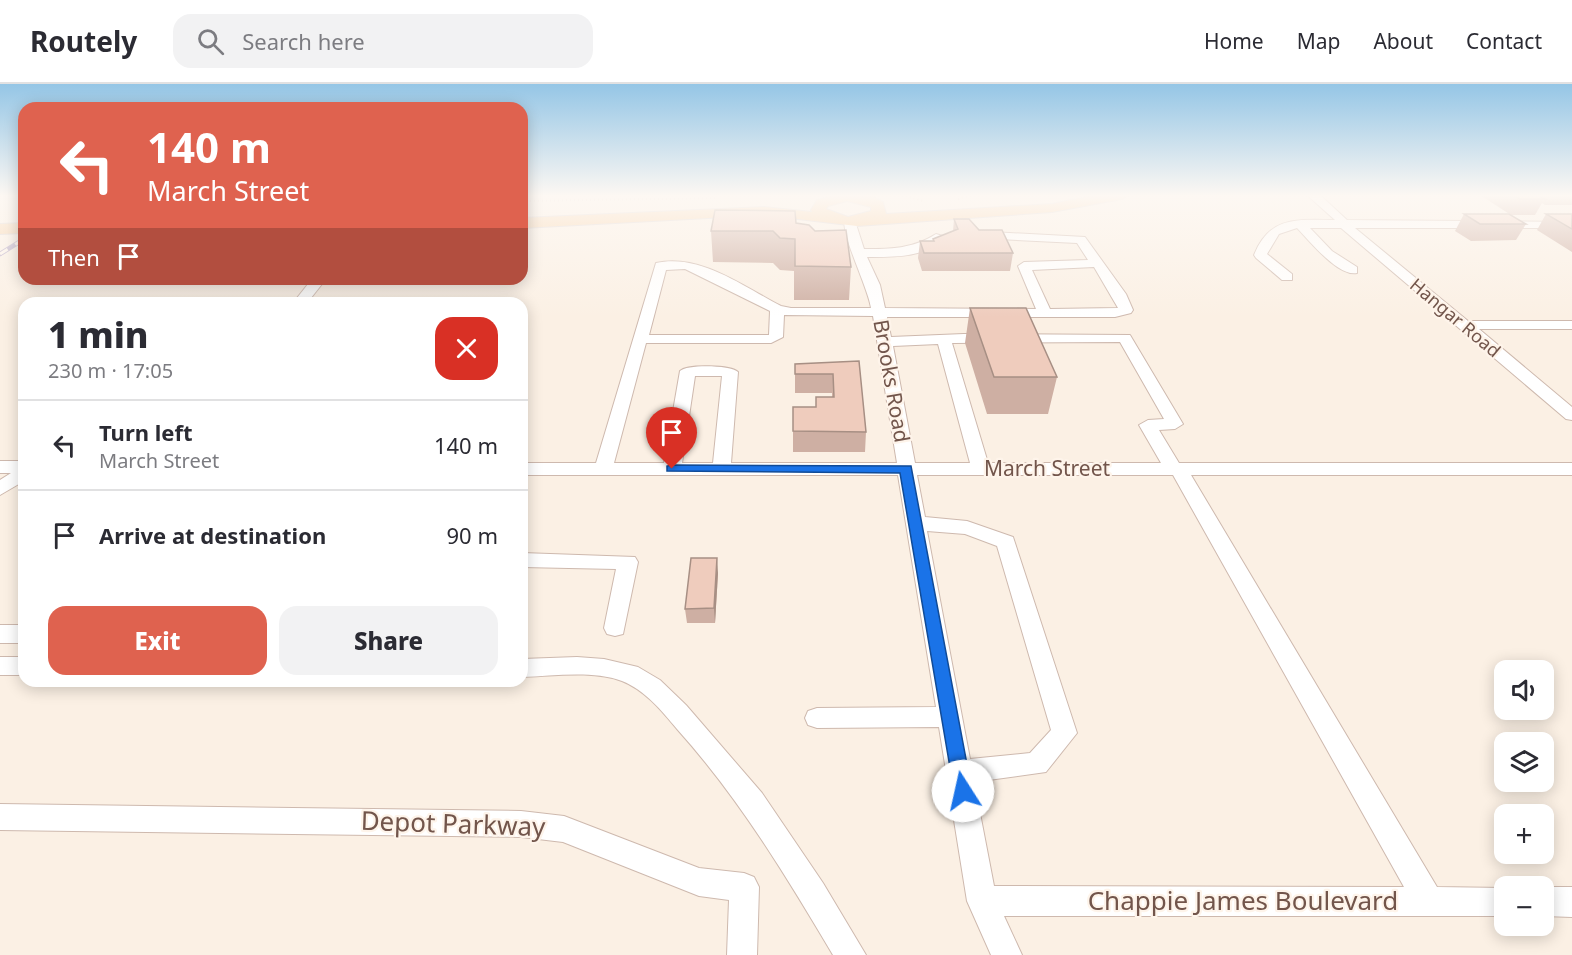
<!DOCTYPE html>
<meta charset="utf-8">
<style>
:root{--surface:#fff;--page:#f2f2f3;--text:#2b2b33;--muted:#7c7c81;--line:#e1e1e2;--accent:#df624f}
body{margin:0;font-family:"Noto Sans",sans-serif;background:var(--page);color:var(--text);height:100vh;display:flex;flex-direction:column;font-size:22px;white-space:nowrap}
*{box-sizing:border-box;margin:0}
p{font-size:20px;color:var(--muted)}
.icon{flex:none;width:33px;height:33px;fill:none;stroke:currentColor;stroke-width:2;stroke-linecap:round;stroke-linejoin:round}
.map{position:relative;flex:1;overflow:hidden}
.drawer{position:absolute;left:18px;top:213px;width:510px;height:390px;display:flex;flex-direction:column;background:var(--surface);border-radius:18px;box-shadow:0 3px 15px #0003}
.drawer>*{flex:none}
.banner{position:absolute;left:18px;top:18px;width:510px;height:183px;border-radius:18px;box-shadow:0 3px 15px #0003;background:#df624f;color:#fff;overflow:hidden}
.fabs{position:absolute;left:1494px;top:576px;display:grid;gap:12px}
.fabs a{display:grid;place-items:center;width:60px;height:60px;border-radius:12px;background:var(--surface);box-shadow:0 3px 15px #0003;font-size:30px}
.pin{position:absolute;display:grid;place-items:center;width:51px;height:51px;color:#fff;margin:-62px -26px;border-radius:50% 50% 50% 0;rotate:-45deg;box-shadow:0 0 6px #0007}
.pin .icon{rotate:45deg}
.me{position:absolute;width:66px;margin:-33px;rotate:350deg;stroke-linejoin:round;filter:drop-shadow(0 0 4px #0008)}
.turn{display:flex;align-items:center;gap:21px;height:126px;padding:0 30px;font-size:27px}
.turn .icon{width:78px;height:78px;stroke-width:2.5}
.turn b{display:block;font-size:42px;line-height:51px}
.then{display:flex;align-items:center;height:57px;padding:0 30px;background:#0003;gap:12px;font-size:22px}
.round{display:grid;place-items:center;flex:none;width:63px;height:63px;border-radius:18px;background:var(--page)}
.summary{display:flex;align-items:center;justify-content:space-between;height:102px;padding:0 30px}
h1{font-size:36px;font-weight:800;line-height:45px}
.action{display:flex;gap:12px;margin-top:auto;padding:12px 30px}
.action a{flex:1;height:69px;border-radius:18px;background:var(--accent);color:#fff;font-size:24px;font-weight:800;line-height:69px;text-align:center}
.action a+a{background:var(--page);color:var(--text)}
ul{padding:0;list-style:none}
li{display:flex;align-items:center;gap:18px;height:90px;padding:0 30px;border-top:2px solid var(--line)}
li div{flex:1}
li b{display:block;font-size:22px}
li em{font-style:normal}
header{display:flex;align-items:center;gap:36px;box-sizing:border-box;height:84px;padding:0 30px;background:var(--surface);border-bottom:2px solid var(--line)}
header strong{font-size:28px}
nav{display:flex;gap:33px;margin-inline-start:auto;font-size:21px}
.search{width:420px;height:54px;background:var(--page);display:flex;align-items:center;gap:15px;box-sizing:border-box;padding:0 21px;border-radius:18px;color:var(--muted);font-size:22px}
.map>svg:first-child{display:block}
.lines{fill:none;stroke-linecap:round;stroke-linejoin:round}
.minor-casing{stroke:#ceb9ae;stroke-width:2}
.major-casing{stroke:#d8cfcd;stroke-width:2}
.path{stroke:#d4b0a1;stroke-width:2;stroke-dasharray:1 3;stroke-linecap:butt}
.minor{fill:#fff;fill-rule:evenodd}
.major{fill:#f7cea0;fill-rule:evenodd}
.rail-casing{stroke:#b2a4c4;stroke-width:4.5}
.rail{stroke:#fef4ea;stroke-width:3;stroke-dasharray:9;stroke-linecap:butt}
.wall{fill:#ceafa3}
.shaded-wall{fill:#a78f84}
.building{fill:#efccbd;stroke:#a78f84;stroke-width:1.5}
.route{fill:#1a73e8;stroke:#114b97;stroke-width:1.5}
.labels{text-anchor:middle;stroke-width:4.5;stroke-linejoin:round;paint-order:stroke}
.far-street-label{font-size:18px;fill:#72554b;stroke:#fef4ea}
.street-label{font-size:21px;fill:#72554b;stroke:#fef4ea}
.near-street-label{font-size:26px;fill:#72554b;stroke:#fef4ea}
</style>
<header>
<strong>Routely</strong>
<div class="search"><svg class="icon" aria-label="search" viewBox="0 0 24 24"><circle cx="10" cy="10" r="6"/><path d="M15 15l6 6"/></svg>Search here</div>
<nav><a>Home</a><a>Map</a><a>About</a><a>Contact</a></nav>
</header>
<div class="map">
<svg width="1572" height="871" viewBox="0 0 1572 871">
<rect width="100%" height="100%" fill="#fbf0e4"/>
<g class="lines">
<!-- minor casing -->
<g class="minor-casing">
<path id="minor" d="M1307,111h13l27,25 224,2v4l-4,2h-212l113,93h104v8h-93l93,78v13l-6,-1 -225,-191h-31l22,23 25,16v6c-19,4 -48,-33 -60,-45l-18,6 -12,20 25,20v6h-10l-26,-22 -2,-3c16,-40 44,-35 81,-35z
M845,135l10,2 9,28c27,0 48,0 72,-15l10,3c-19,21 -53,20 -79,20l13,28 5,23 151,1 -18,-43 6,-4 64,-2 -11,-17 -99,-5 -6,-4 2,-3 111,6 41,57 7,16 -2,3 -16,4h-228l4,20 73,-3 166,1 53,89 -8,5 -16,1 20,33h393v12h-381l246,412 67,1v28h-500l18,39h-31l-24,-54 -28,-174 -122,1 -9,-3 -3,-7 3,-7 9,-3 119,-1 -38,-232h-376v-12h74l60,-200c44,-10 88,24 125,43l10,2h80c-3,-21 -31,-75 -26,-89zM1094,183l24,41 -68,1 -18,-39zM685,185l85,42 -1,24h-120l17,-65zM784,231l89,1 24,147h-166l7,-91c-7,-7 -51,-8 -58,-1l-16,92h-50l32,-120h125l12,-6zM1120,258l44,77 -16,1 -9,5 22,38h-173l-36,-120zM938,260l32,119h-55l-22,-117zM695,292h27l-9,87h-31zM917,391h256l231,412 -410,-1 -20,-104 72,-10 31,-39 -64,-196 -46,-16 -42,-4zM927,447l38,3 32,12 54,184 -21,23 -60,6z
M312,195h14l-19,24h-14z
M0,377h24v20l-24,14v-15l11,-7h-11z
M522,469l113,4 3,5 -15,72 -8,2 -8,-2 -3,-6 12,-59 -94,-2z
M0,541h24v18h-24z
M0,573h24v18h-24z
M577,573l27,2 34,8 22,13 26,25 76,88 61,90 43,72h-33c-47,-79 -94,-157 -156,-226 -15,-18 -32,-39 -55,-48 -30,-11 -68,-5 -100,-4v-18z
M0,720l521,7 43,5 135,52 45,5 10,4 5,10 -2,68h-30l2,-55 -30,-4 -136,-54 -42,-5 -521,-7z
M1544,803h28v30l-28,-1z"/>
</g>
<!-- major casing -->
<g class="major-casing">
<path id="major" d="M835,111h34l14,7 3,12 166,-10 44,-9h33l-7,4 -70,13 -195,14 -93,-11 -242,13v-10l242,-11 48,5 -1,-2 6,-10zM847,117l24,6v4l-23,6 -22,-8 2,-3z
M24,139v10l-24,1v-10z"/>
</g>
<!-- path -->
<path class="path" d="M902,111l21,6
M958,115l14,-4
M522,117l193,-3"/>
<!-- minor -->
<use href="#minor" class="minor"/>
<!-- major -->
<use href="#major" class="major"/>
<!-- rail casing -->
<g class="rail-casing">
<path id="rail" d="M0,170l24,-15"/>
</g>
<!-- rail -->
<use href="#rail" class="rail"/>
</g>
<!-- wall -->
<path class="wall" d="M1480,111h92v10h-27l-3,-2 -7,12h-24z
M1464,130l62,10 -10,16 -45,1 -16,-10z
M1546,130h26v38l-35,-22z
M954,135l25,11 34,23 -3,18h-88l-4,-13 2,-17h13v-2l20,-8z
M796,139l55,44 -2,33h-55v-29l-14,-1 -7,-7 -60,-1 -2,-31z
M970,224l87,69 -9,37h-61l-22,-71z
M859,277l7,71 -1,20h-72v-45h23l16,-10v-4h-37v-29z
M718,489l-3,50h-28l-2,-14z"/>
<!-- shaded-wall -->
<path class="shaded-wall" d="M717,474l1,15 -3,50 -1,-15z"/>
<!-- building -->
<path class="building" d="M1514,111h24l7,4h-25z
M715,126l80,1 1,12 13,2 6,6 31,-1 5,37 -56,-1v-27l-15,-1 -7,-7h-62z
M1464,130h45l17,10h-46z
M1546,130h26v15z
M954,135h15l10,11h23l11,23h-89l-4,-12h14l-1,-2 25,-10z
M970,224h56l31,69h-63z
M859,277l7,71 -73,-1v-24h23v-10h18l-1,-23h-38v-10z
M691,474h26l-3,50 -29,1z"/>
<!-- sky -->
<linearGradient id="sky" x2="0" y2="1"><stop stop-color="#95c6e6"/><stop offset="0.48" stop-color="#fdf8f3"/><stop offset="1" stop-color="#fdf8f3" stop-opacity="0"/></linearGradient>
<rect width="1572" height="233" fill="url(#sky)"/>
<!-- route -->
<path class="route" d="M672,381l239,1 61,325 -2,6 -7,2 -6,-2 -3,-6 -54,-318 -233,-2v-5z"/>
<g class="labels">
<!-- far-street labels -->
<g class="far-street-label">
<text transform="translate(1455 234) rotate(40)" y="6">Hangar Road</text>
</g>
<!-- street labels -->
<g class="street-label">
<text transform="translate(891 297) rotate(80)" y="7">Brooks Road</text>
<text x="1047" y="392">March Street</text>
</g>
<!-- near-street labels -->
<g class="near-street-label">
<text transform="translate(453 740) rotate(2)" y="9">Depot Parkway</text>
<text x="1243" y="826">Chappie James Boulevard</text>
</g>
</g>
</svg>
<div class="fabs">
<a><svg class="icon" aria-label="sound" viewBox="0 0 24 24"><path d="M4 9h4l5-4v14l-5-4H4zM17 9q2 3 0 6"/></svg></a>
<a><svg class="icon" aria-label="layers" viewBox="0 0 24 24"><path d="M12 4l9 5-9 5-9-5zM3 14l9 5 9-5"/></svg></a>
<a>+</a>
<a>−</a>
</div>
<div class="pin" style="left:672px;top:385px;background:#d93025"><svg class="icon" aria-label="arrive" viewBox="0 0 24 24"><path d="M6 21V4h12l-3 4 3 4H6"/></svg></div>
<svg class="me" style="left:963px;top:707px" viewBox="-20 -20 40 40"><circle r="19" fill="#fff"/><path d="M0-13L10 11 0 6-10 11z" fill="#1a73e8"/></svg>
<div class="banner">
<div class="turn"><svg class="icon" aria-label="left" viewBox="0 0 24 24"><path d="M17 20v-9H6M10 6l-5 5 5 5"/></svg><div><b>140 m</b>March Street</div></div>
<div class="then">Then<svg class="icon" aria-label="arrive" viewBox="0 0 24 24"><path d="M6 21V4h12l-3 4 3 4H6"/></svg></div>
</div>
<section class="drawer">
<div class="summary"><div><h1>1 min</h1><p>230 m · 17:05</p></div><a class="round" style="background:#d93025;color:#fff"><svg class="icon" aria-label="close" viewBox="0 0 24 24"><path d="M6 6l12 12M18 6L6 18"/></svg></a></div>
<ul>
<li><svg class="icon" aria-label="left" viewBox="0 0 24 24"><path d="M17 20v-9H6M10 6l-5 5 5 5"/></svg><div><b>Turn left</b><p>March Street</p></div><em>140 m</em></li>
<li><svg class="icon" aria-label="arrive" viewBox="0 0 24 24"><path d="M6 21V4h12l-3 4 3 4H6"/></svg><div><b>Arrive at destination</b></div><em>90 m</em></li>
</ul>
<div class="action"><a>Exit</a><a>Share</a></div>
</section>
</div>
